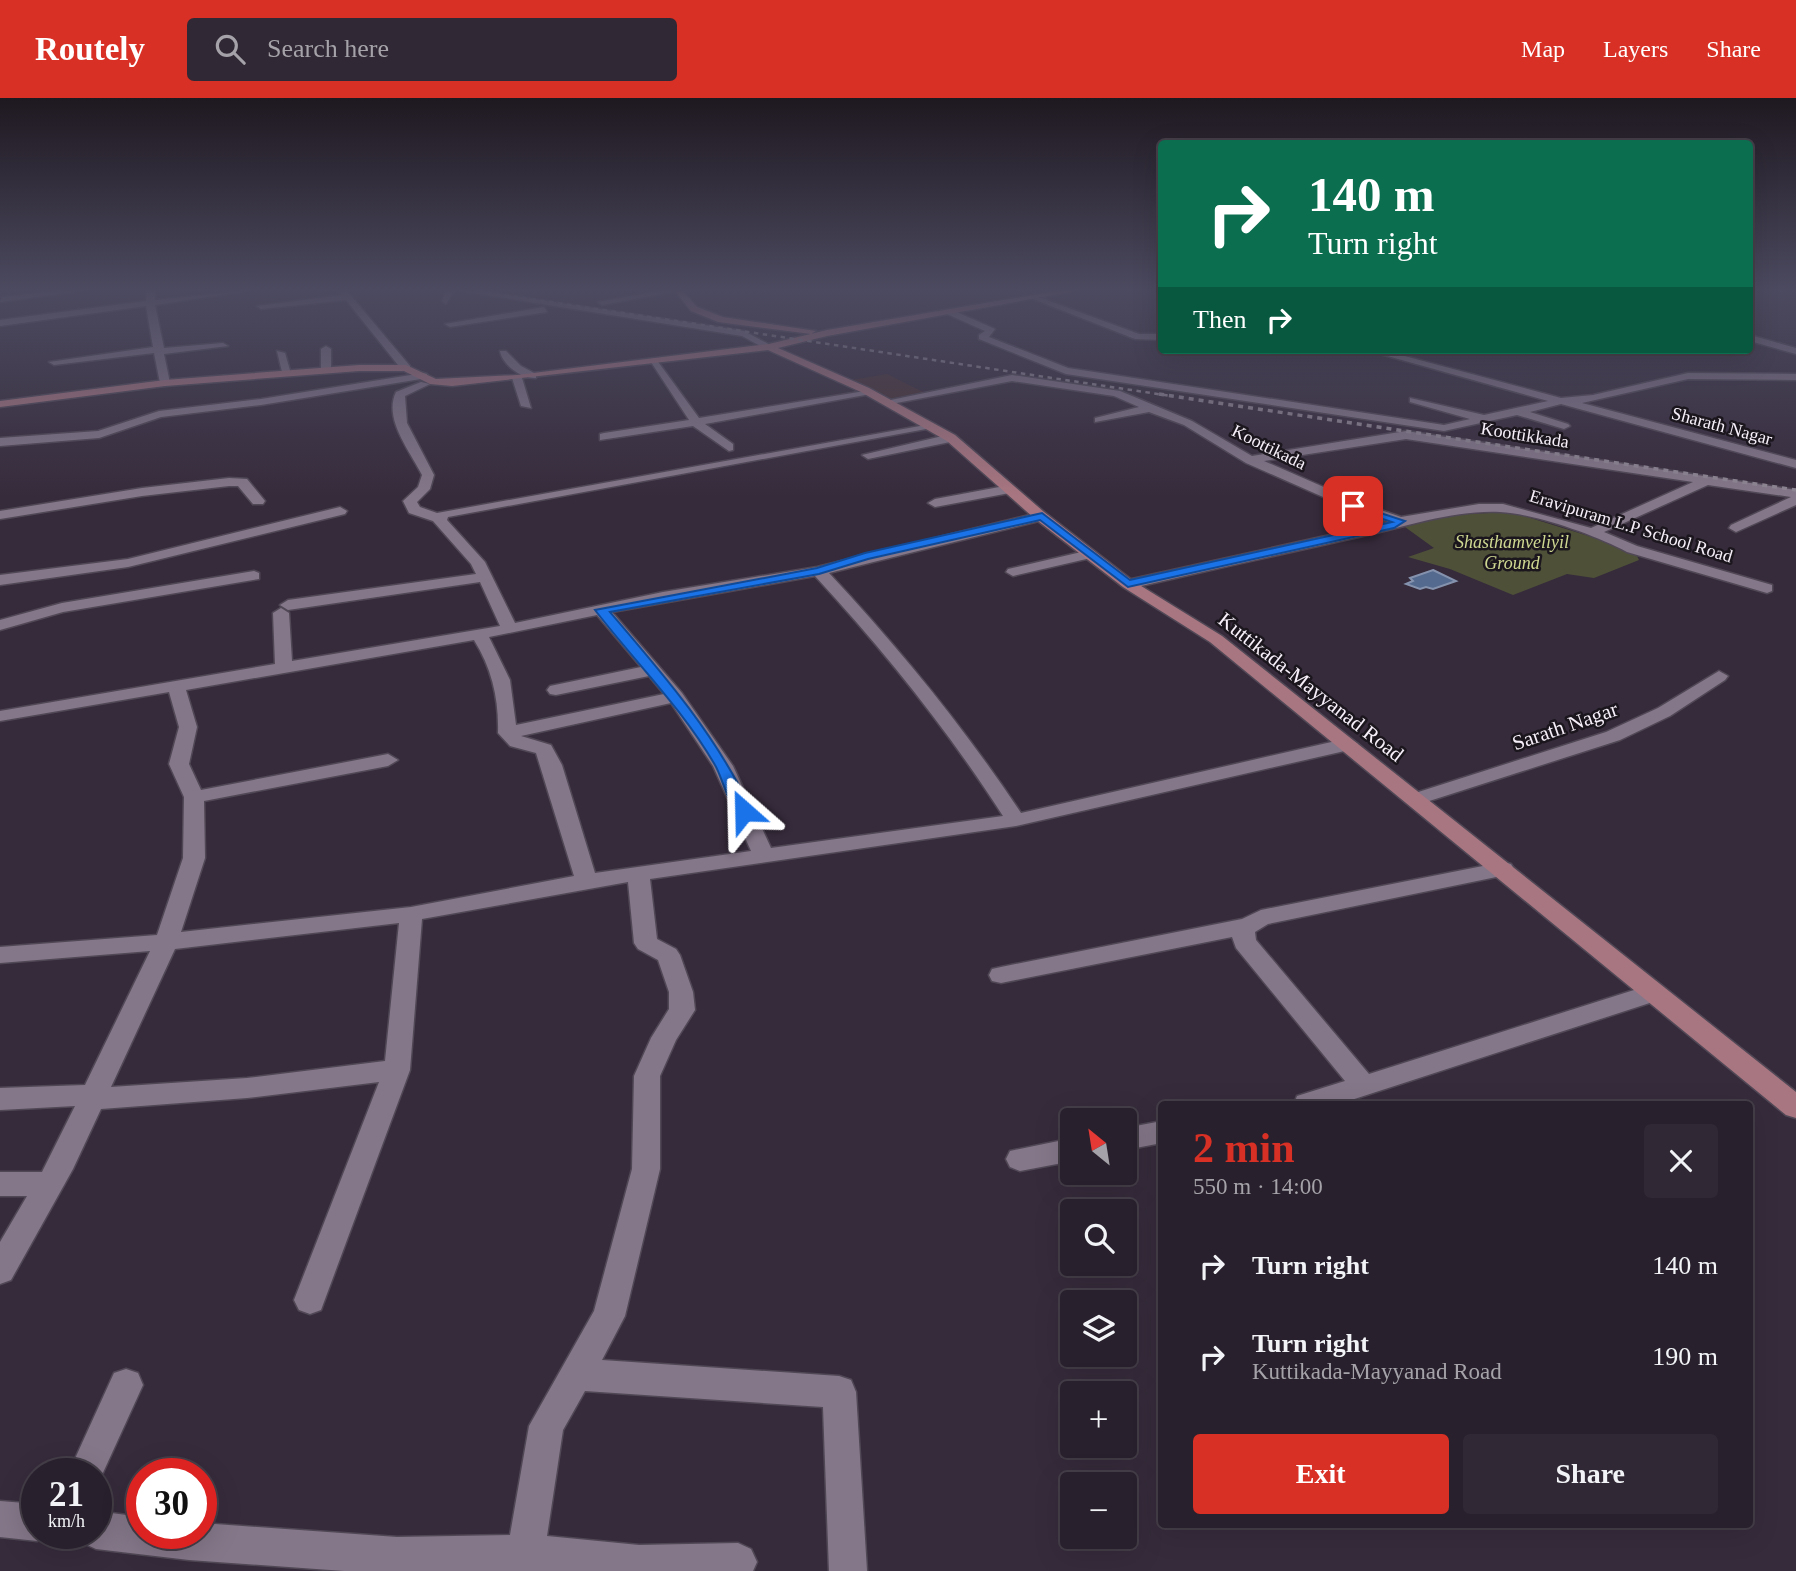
<!DOCTYPE html>
<meta charset="utf-8">
<style>
:root{--surface:#28202c;--page:#302834;--text:#f1f3f6;--muted:#a5a3a9;--line:#443e48;--accent:#d93025}
body{margin:0;font-family:Georgia,serif;background:var(--page);color:var(--text);height:100vh;display:flex;flex-direction:column;font-size:26px;white-space:nowrap}
*{box-sizing:border-box;margin:0}
p{font-size:23px;color:var(--muted)}
.icon{flex:none;width:38px;height:38px;fill:none;stroke:currentColor;stroke-width:2;stroke-linecap:round;stroke-linejoin:round}
.map{position:relative;flex:1;overflow:hidden}
.details{position:absolute;left:1158px;top:1003px;width:595px;height:427px;display:flex;flex-direction:column;background:var(--surface);border-radius:7px;box-shadow:0 7px 28px #0002,0 0 0 2px var(--line)}
.details>*{flex:none}
.banner{position:absolute;left:1158px;top:42px;width:595px;height:214px;border-radius:7px;box-shadow:0 7px 28px #0002,0 0 0 2px var(--line);background:#0b6e4f;color:#fff;overflow:hidden}
.needle{width:46px;rotate:330deg}
.tools{position:absolute;left:1060px;top:1010px;display:grid;gap:14px}
.tools a{display:grid;place-items:center;width:77px;height:77px;border-radius:7px;background:var(--surface);box-shadow:0 7px 28px #0002,0 0 0 2px var(--line);font-size:35px}
.speed{position:absolute;left:21px;top:1360px;display:flex;gap:14px;font-size:35px;font-weight:700;text-align:center}
.speed>*{display:grid;place-content:center;width:91px;height:91px;border-radius:50%;background:var(--surface);box-shadow:0 7px 28px #0002,0 0 0 2px var(--line);line-height:1}
.speed small{font-size:18px;font-weight:400}
.speed .limit{border:10px solid #d22;background:#fff;color:#111}
.pin{position:absolute;display:grid;place-items:center;width:60px;height:60px;color:#fff;margin:-30px;border-radius:14px;box-shadow:0 4px 10px #0006}
.me{position:absolute;width:77px;margin:-38px;rotate:335deg;stroke-linejoin:round;filter:drop-shadow(0 0 5px #0008)}
.turn{display:flex;align-items:center;gap:24px;height:147px;padding:0 35px;font-size:32px}
.turn .icon{width:91px;height:91px;stroke-width:2.5}
.turn b{display:block;font-size:49px;line-height:60px}
.then{display:flex;align-items:center;height:66px;padding:0 35px;background:#0003;gap:14px;font-size:26px}
.round{display:grid;place-items:center;flex:none;width:74px;height:74px;border-radius:7px;background:var(--page)}
.headline{display:flex;align-items:center;justify-content:space-between;height:119px;padding:0 35px}
h1{font-size:42px;font-weight:700;line-height:52px;color:var(--accent)}
.cta{display:flex;gap:14px;margin-top:auto;padding:14px 35px}
.cta a{flex:1;height:80px;border-radius:7px;background:var(--accent);color:#fff;font-size:28px;font-weight:700;line-height:80px;text-align:center}
.cta a+a{background:var(--page);color:var(--text)}
ul{padding:0;list-style:none}
li{display:flex;align-items:center;gap:21px;height:91px;padding:0 35px}
li div{flex:1}
li b{display:block;font-size:26px}
li em{font-style:normal}
header{display:flex;align-items:center;gap:42px;box-sizing:border-box;height:98px;padding:0 35px;background:var(--accent);color:#fff}
header strong{font-size:33px}
nav{display:flex;gap:38px;margin-inline-start:auto;font-size:24px}
.search{width:490px;height:63px;background:var(--page);display:flex;align-items:center;gap:18px;box-sizing:border-box;padding:0 24px;border-radius:7px;color:var(--muted);font-size:26px}
.map>svg:first-child{display:block}
.commercial{fill:#453133}
.green{fill:#4e5138}
.water{fill:#546a8e;stroke:#8592ae;stroke-width:2}
.lines{fill:none;stroke-linecap:round;stroke-linejoin:round}
.street-casing{stroke:#514856;stroke-width:3}
.secondary-casing{stroke:#514856;stroke-width:3}
.street{fill:#847789;fill-rule:evenodd}
.secondary{fill:#a87681;fill-rule:evenodd}
.rail-far1{stroke:#8f8693;stroke-width:2.5;stroke-dasharray:4.5 4.5;stroke-linecap:butt}
.rail{stroke:#8f8693;stroke-width:3.5;stroke-dasharray:5 5;stroke-linecap:butt}
.route{fill:#1a73e8;stroke:#114b97;stroke-width:2}
.labels{text-anchor:middle;stroke-width:5;stroke-linejoin:round;paint-order:stroke}
.far-street-label{font-size:18px;fill:#f7f0fa;stroke:#1b161d}
.far-park-label{font-size:18px;font-style:italic;fill:#cfd891;stroke:#1b161d}
.street-label{font-size:21px;fill:#f7f0fa;stroke:#1b161d}
</style>
<header>
<strong>Routely</strong>
<div class="search"><svg class="icon" aria-label="search" viewBox="0 0 24 24"><circle cx="10" cy="10" r="6"/><path d="M15 15l6 6"/></svg>Search here</div>
<nav><a>Map</a><a>Layers</a><a>Share</a></nav>
</header>
<div class="map">
<svg width="1796" height="1473" viewBox="0 0 1796 1473">
<rect width="100%" height="100%" fill="#362b3b"/>
<!-- commercial -->
<path class="commercial" d="M887,276l36,18 -35,7 -36,-19z"/>
<!-- green -->
<path class="green" d="M1511,414l110,34 14,6 4,8 -45,18 -27,-4 -54,21 -63,-26 -42,-12 26,-9 -29,-21 43,-12z"/>
<!-- water -->
<path class="water" d="M1433,472l23,11 -23,8 -7,-2 -6,2 -14,-5 7,-3 -3,-3z"/>
<g class="lines">
<!-- street casing -->
<g class="street-casing">
<path id="street" d="M55,193h25l-80,11 2,-5z
M147,193h8v9l91,-9 -91,14 9,43 59,-5 5,3 -64,8 6,29 -5,3 -5,-3 -6,-30 -100,12 -5,-3 104,-15 -7,-41 -146,20v-6l146,-19z
M339,193h8l63,75v4h-8l-56,-70 -85,9 -4,-3 85,-11z
M446,193h8l-8,13 -4,-3z
M461,193h20l263,40 30,16 -8,2 -24,-13z
M658,193h20l-76,14 -4,-3z
M1033,197l106,39h23v6l-27,-1 -102,-40z
M544,209l3,5 -97,15 -5,-3z
M950,211l45,20 -6,8 79,31 376,57 26,-6 -60,-17v-4l74,17 64,-14 -182,-51h16l179,48 32,-3 95,-22 108,1v6l-108,-1 -106,24 214,57v8l-235,-64 -31,8 38,12 2,2 -6,3 -47,-14 -73,16 -378,-57 -87,-35v-4l6,-4 -38,-17z
M1750,237l46,13v6l-46,-13z
M326,248l5,3v21l-5,3 -5,-3v-21z
M277,253l8,2 6,21 -9,-2z
M500,253h6l15,15 15,8v4c-15,1 -34,-14 -36,-27z
M656,261l43,59 172,-28 5,3 -171,31 28,20v6l-4,1 -36,-25 -93,14v-6l4,-1 85,-13 -38,-58z
M423,275l4,1v4l-166,27 -100,12 -62,21 -99,8v-8l98,-7 61,-20 102,-12z
M517,277l5,3 9,30 -10,-2 -9,-28z
M1012,277l108,16 72,30 60,35 154,-25 390,59v15l-60,27 -7,-4 2,-3 60,-28 -83,-12 -104,47 33,14 135,39v6l-5,2 -140,-41c-32,-17 -91,-38 -127,-40 -46,-2 -92,14 -137,24 -78,17 -157,35 -235,53l-8,-5 3,-3 266,-59 -41,-14 -102,-45 -62,-38 -35,-13 -54,10v-4l44,-11 -25,-11 -102,-15 -126,24 -5,-3zM1406,341l287,43 -102,46 -88,-24h-24l-78,13 -43,-15 -94,-41z
M421,284l9,2 -25,12 2,27 27,52 -4,14 -13,13 3,5 17,6 494,-89 6,3 -489,90 -1,3 38,42 30,61 148,-31 154,-25 225,-55 7,4 -2,3 -218,54c71,76 134,153 192,240l328,-75 9,6 -9,6 -333,76 -366,53 7,60 19,10 4,6 13,37 2,18 -19,30 -16,36v93l-35,147 -23,44 237,16 12,4 5,12 11,179h-38l-6,-164 -238,-16 -22,39 -16,106 92,9 99,-2 13,6 6,13 -4,9h-409l-155,-11 -93,-11 -13,-6 -4,-10h17v-22l46,6v16h59v-10l196,14 113,-2 19,-109 65,-115 38,-142 2,-93 17,-38 18,-29v-17l-11,-32 -20,-11 -4,-6 -6,-61 -206,37 -12,151 -89,240 -11,4 -11,-4 -5,-10 85,-218 -132,16 -146,11 -28,60 -62,111 -11,4v-42l27,-46h-27v-24h42l33,-66 -75,4v-22l85,-3 65,-134 -150,12v-16l157,-12 26,-77 1,-61 -15,-33 10,-37 -10,-35 -169,29v-10l275,-47 -2,-51 8,-5 8,5 3,48 208,-35 -20,-44 -192,28 -8,-5 8,-5 188,-26 -5,-10 -38,-43 -24,-8 -6,-12 15,-14 4,-12c-12,-24 -39,-56 -26,-83zM815,478c70,76 132,153 188,240l-232,32 -38,-82 -51,-73 -70,-81zM597,517l44,52 -91,19 -3,4 3,4 6,1 93,-19 15,18 -148,31 -6,-45 -21,-43zM474,542c18,29 25,59 24,93l12,13 26,7 38,123 -163,31 -230,25 24,-74 -1,-57 184,-35 10,-6 -10,-6 -187,36 -12,-26 8,-37 -11,-37zM671,605l42,63 38,85 -156,22 -33,-108 -11,-20 -30,-9zM399,825l-14,138 -138,17 -136,9 64,-138z
M951,336l6,4 -2,3 -87,18 -6,-4z
M229,380l18,1 18,22 -2,3h-10l-15,-18h-9l-87,10 -142,23v-8l142,-23z
M1010,387l6,4 -1,3 -80,15 -7,-4 7,-4z
M340,409l7,4 -2,3 -217,53 -128,18v-10l128,-16z
M1090,452l7,4 -2,3 -82,19 -7,-4 2,-3z
M254,473l5,2v6l-196,33 -63,18v-10l62,-17z
M1719,573l9,5 -3,4 -55,36 -50,24 -197,63 -7,2 -10,-6 3,-4 197,-63 52,-24z
M1503,764l8,2 3,5 -3,5 -243,50 -13,8 1,8 113,134 284,-90 9,3 3,6 -3,6 -323,105h-45l3,-8 48,-15 -109,-133 -4,-11 -231,46 -9,-2 -3,-6 3,-6 9,-2 241,-48 19,-9z
M1162,1023v22l-37,7v-22z
M1073,1040v23l-53,10 -10,-4 -4,-8 4,-8z
M126,1271l12,4 5,12 -47,103v-14h-28l46,-101z
M0,1403l37,3v29h14l-1,3 -13,5 -37,-4z"/>
</g>
<!-- secondary casing -->
<g class="secondary-casing">
<path id="secondary" d="M675,193h8l14,16 26,10 93,14 -5,3 -93,-12 -27,-11z
M1057,193h19l-249,45 -49,12 91,40 86,47 89,77 89,69 89,55 574,456v26l-10,-3 -576,-473 -87,-55 -89,-69 -87,-77 -86,-49 -93,-42 -316,36 -22,-2 -26,-13h-45l-194,15 -165,21v-6l165,-21 194,-15h47l30,14 81,-4 252,-31 58,-14z"/>
</g>
<!-- street -->
<use href="#street" class="street"/>
<!-- secondary -->
<use href="#secondary" class="secondary"/>
<!-- rail-far1 -->
<path class="rail-far1" d="M478,193l693,105"/>
<!-- rail -->
<path class="rail" d="M1159,296l637,96"/>
</g>
<!-- sky -->
<linearGradient id="sky" x2="0" y2="1"><stop stop-color="#1e1820"/><stop offset="0.48" stop-color="#4c4a60"/><stop offset="1" stop-color="#4c4a60" stop-opacity="0"/></linearGradient>
<rect width="1796" height="399" fill="url(#sky)"/>
<!-- route -->
<path class="route" d="M1350,405l55,18 -11,7 -266,59 -88,-67 -172,39 -49,15 -209,38c54,63 106,123 142,199l-8,5c-15,-4 -21,-38 -29,-51 -33,-57 -80,-103 -120,-155l222,-42 48,-15 177,-40 88,67 262,-58 -42,-14z"/>
<g class="labels">
<!-- far-street labels -->
<g class="far-street-label">
<text transform="translate(1722 328) rotate(15)" y="6">Sharath Nagar</text>
<text transform="translate(1525 337) rotate(9)" y="6">Koottikkada</text>
<text transform="translate(1269 349) rotate(26)" y="6">Koottikada</text>
<text transform="translate(1631 428) rotate(17)" y="6">Eravipuram L.P School Road</text>
</g>
<!-- far-park labels -->
<g class="far-park-label">
<text x="1512" y="450">Shasthamveliyil<tspan x="1512" dy="21">Ground</tspan></text>
</g>
<!-- street labels -->
<g class="street-label">
<text transform="translate(1311 589) rotate(38)" y="7">Kuttikada-Mayyanad Road</text>
<text transform="translate(1565 628) rotate(-19)" y="7">Sarath Nagar</text>
</g>
</g>
</svg>
<div class="tools">
<a><svg class="needle" viewBox="-14 -14 28 28"><path d="M0-13l5 13h-10z" fill="#e53935"/><path d="M0 13l5-13h-10z" fill="#a5a3a9"/></svg></a>
<a><svg class="icon" aria-label="search" viewBox="0 0 24 24"><circle cx="10" cy="10" r="6"/><path d="M15 15l6 6"/></svg></a>
<a><svg class="icon" aria-label="layers" viewBox="0 0 24 24"><path d="M12 4l9 5-9 5-9-5zM3 14l9 5 9-5"/></svg></a>
<a>+</a>
<a>−</a>
</div>
<div class="speed"><div>21<small>km/h</small></div><div class="limit">30</div></div>
<div class="pin" style="left:1353px;top:408px;background:#d93025"><svg class="icon" aria-label="arrive" viewBox="0 0 24 24"><path d="M6 21V4h12l-3 4 3 4H6"/></svg></div>
<svg class="me" style="left:744px;top:713px" viewBox="-20 -20 40 40"><path d="M0-17L14 15 0 8-14 15z" fill="#1a73e8" stroke="#fff" stroke-width="4"/></svg>
<div class="banner">
<div class="turn"><svg class="icon" aria-label="right" viewBox="0 0 24 24"><path d="M7 20v-9h11M14 6l5 5-5 5"/></svg><div><b>140 m</b>Turn right</div></div>
<div class="then">Then<svg class="icon" aria-label="right" viewBox="0 0 24 24"><path d="M7 20v-9h11M14 6l5 5-5 5"/></svg></div>
</div>
<section class="details">
<div class="headline"><div><h1>2 min</h1><p>550 m · 14:00</p></div><a class="round"><svg class="icon" aria-label="close" viewBox="0 0 24 24"><path d="M6 6l12 12M18 6L6 18"/></svg></a></div>
<ul>
<li><svg class="icon" aria-label="right" viewBox="0 0 24 24"><path d="M7 20v-9h11M14 6l5 5-5 5"/></svg><div><b>Turn right</b></div><em>140 m</em></li>
<li><svg class="icon" aria-label="right" viewBox="0 0 24 24"><path d="M7 20v-9h11M14 6l5 5-5 5"/></svg><div><b>Turn right</b><p>Kuttikada-Mayyanad Road</p></div><em>190 m</em></li>
</ul>
<div class="cta"><a>Exit</a><a>Share</a></div>
</section>
</div>
